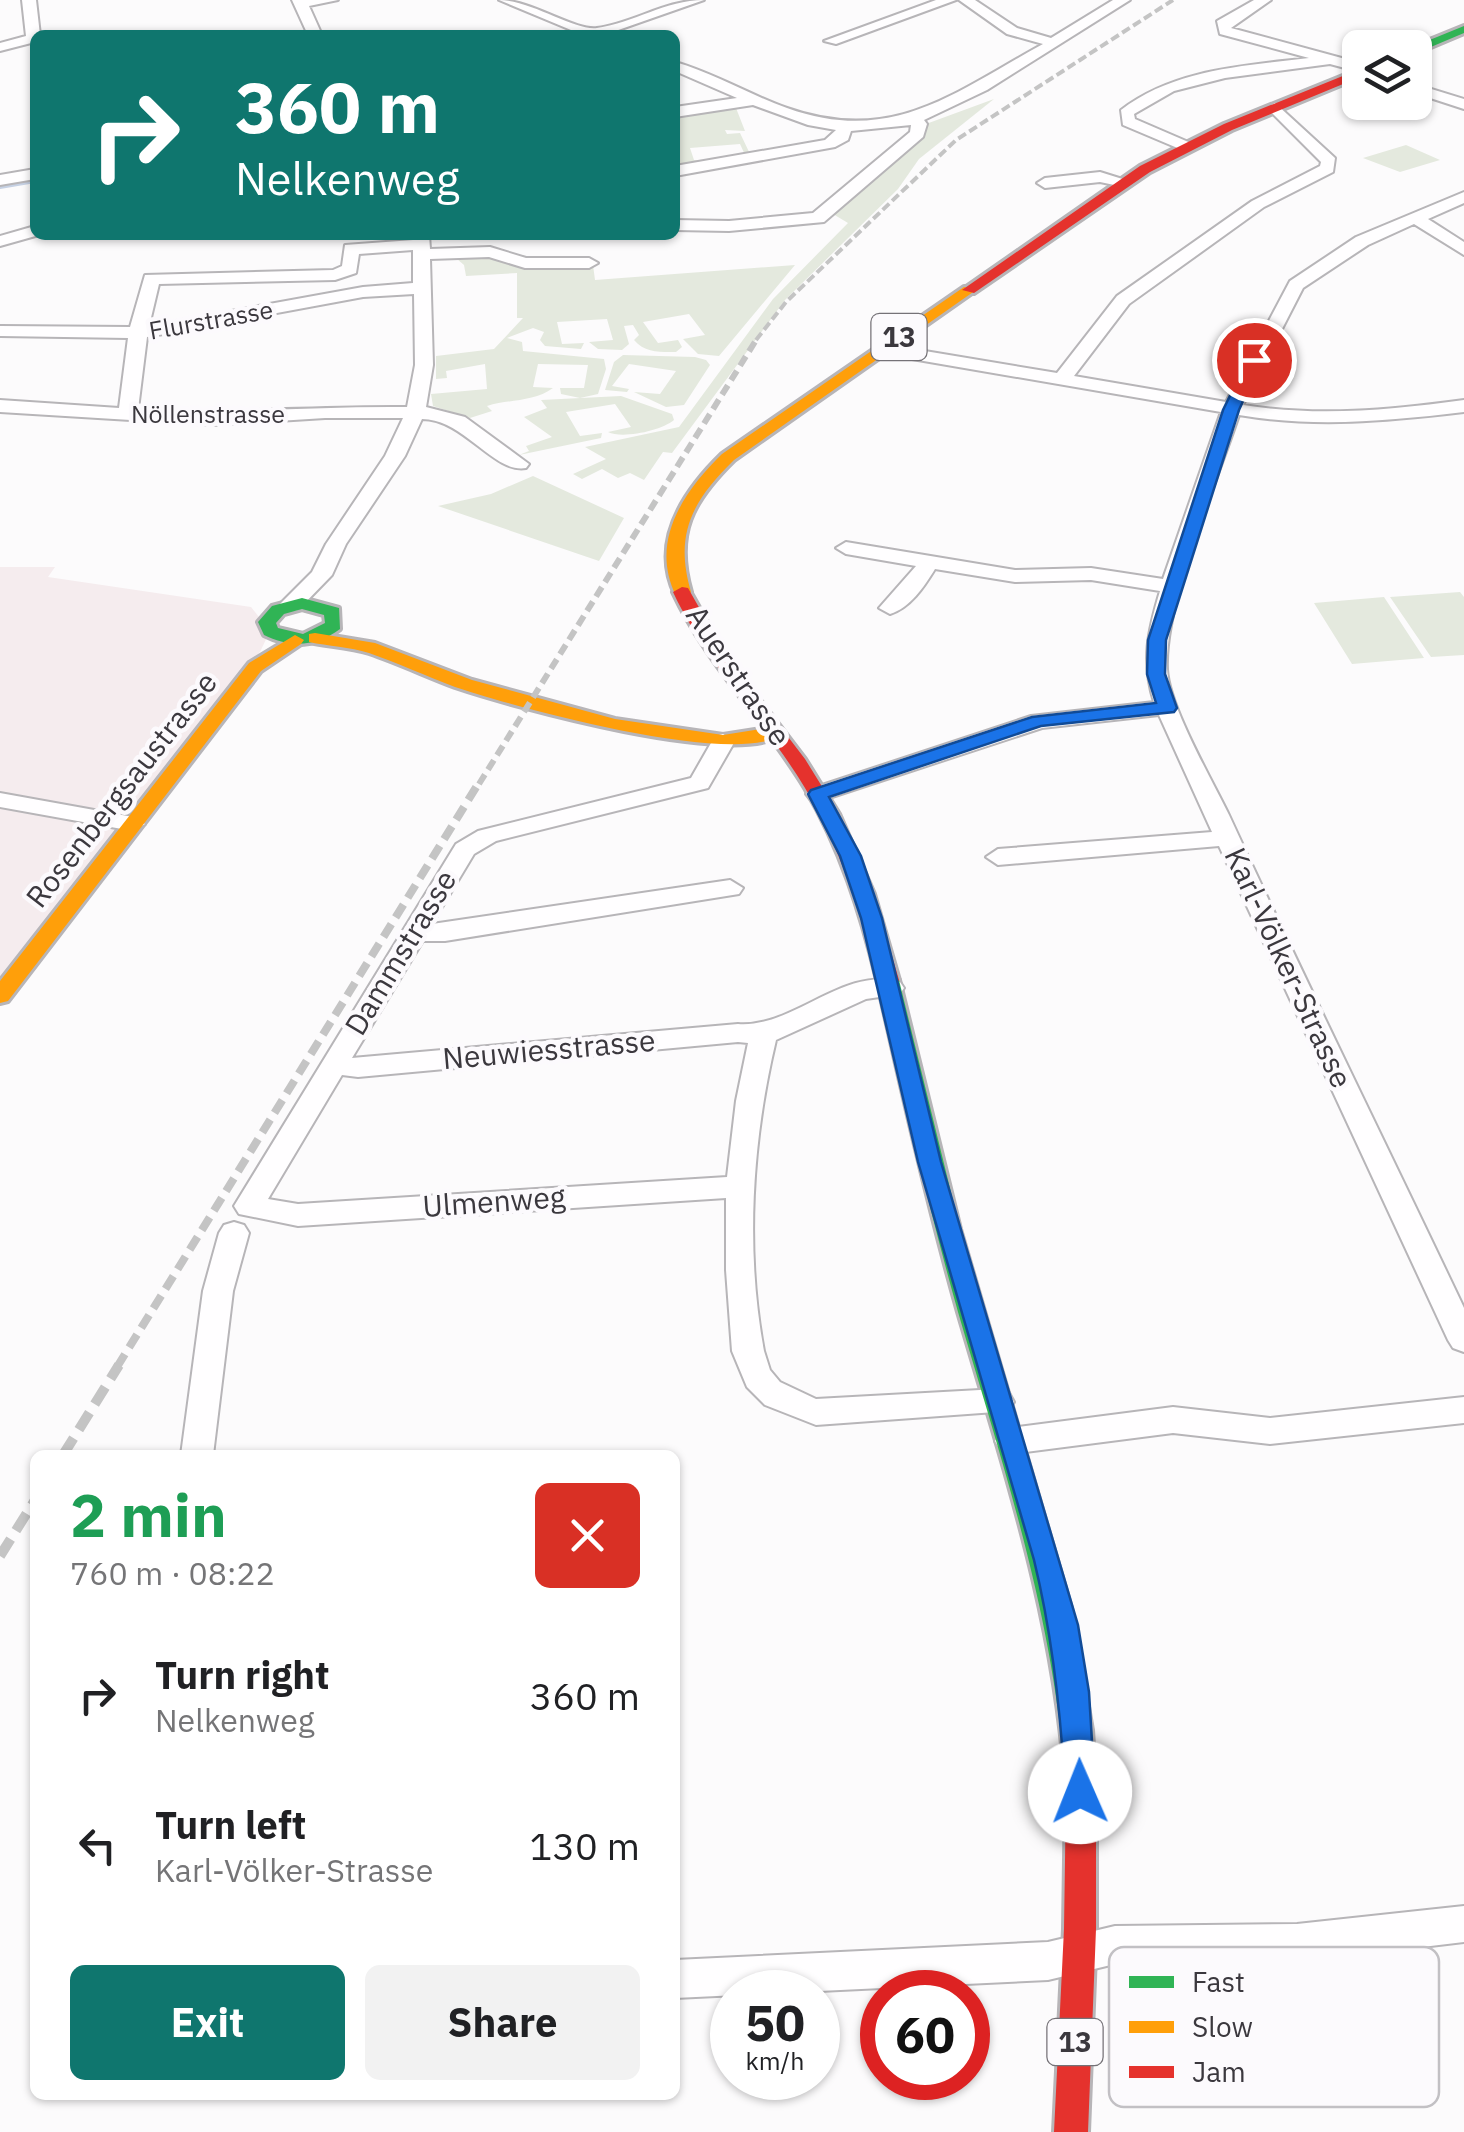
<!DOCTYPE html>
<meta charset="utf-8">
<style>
:root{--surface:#fff;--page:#f2f2f2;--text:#202124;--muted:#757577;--accent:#0f766e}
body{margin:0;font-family:"IBM Plex Sans",sans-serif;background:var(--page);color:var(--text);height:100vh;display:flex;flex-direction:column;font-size:38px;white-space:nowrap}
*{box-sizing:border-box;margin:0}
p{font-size:32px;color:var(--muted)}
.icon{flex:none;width:55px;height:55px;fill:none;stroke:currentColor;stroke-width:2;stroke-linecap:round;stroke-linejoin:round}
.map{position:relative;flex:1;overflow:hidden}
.panel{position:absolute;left:30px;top:1450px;width:650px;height:650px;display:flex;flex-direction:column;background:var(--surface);border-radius:15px;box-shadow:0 2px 8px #0004}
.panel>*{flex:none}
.top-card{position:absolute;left:30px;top:30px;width:650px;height:210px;border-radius:15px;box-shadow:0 2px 8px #0004;background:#0f766e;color:#fff;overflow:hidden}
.buttons{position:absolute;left:1342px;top:30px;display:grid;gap:20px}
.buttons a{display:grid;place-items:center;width:90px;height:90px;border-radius:15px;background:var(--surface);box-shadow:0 2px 8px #0004;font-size:50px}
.speed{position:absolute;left:710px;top:1970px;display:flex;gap:20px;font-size:50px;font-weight:700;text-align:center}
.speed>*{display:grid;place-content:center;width:130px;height:130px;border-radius:50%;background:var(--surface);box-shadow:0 2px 8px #0004;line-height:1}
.speed small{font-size:25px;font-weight:400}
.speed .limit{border:15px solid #d22;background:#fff;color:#111}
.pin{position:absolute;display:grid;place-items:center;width:85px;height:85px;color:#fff;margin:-42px;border:5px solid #fff;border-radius:50%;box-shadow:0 2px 10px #0007}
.me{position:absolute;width:110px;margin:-55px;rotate:359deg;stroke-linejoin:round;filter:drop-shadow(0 0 8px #0008)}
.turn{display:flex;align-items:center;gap:35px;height:210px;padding:0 40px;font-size:45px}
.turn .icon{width:130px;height:130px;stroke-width:2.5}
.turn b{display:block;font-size:70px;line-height:85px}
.round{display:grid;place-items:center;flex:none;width:105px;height:105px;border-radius:15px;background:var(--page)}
.head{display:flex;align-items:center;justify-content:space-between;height:170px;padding:0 40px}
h1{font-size:60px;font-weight:800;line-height:75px;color:#1e9e55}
.action{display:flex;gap:20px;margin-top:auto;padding:20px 40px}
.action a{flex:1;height:115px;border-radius:15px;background:var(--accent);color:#fff;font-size:40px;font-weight:800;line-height:115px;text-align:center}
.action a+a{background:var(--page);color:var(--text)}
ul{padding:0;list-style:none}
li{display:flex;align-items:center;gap:30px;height:150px;padding:0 40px}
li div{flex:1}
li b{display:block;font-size:38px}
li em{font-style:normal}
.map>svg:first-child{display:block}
.industrial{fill:#f5ecee}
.green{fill:#e4e9de}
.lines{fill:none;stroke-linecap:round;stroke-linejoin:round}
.stream{stroke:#c6d1e4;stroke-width:4}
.street-casing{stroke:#b7b5b8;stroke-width:4}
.fast-casing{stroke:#b7b5b8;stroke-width:6}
.slow-casing{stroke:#b7b5b8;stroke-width:6}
.jam-casing{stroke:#b7b5b8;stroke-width:6}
.street{fill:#fffeff;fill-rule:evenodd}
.fast{fill:#30b455;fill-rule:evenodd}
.slow{fill:#ff9f0a;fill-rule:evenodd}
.jam{fill:#e5322d;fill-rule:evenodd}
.rail-far3{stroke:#c4c4c4;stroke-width:4;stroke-dasharray:9 4;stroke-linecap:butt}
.rail-far2{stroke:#c4c4c4;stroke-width:6;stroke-dasharray:11 6;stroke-linecap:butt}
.rail-far1{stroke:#c4c4c4;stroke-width:8;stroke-dasharray:15 8;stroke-linecap:butt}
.rail{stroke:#c4c4c4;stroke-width:10;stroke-dasharray:20 10;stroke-linecap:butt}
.route{fill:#1a73e8;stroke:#114b97;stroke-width:2.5}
.labels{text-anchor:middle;stroke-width:9;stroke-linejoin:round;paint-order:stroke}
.far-street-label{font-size:25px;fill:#3b383e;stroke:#fcfafd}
.shield{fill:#fcfafd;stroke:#757277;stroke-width:2.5}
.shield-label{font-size:28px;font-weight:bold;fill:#3b383e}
.street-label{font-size:30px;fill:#3b383e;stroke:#fcfafd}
.key{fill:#fcfafd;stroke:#c2c0c4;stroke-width:2.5}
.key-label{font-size:28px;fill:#3b383e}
</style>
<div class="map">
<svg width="1464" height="2132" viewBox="0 0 1464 2132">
<rect width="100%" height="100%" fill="#fcfbfc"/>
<!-- industrial -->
<path class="industrial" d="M0,567h55l-7,10 203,30 19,24 -10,21 -260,333z"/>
<!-- green -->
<path class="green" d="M994,99l-75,60 -21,30 -113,111 -113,153 -9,-1 -19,28 -14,-7 -12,5 -16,-9 -20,10 -9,-5 33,-15 -21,-12 94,-20 94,-128 75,-76 -15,-9 93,-90z
M736,108l9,23 -20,-1 2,4 13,-1 11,23 -5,1 -6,-13 -50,4 4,12 12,2 -31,6v-52z
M1406,145l34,15 -40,12 -37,-14z
M502,256l91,9 2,15 200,-15 -76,91 -21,-2 -15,-15 22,-4 -16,-21 -46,8 15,21 20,-3 4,7 -6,5c-16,0 -31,1 -42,-12l5,-5 -6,-10 -9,1 5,18 -7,6 -24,-1 -9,-7 24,-2 -6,-21 -50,3 5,22 22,-1 -3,6 -36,-3 -5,-6 4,-8 -11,-4 -26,10 15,4 1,9 81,8 2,10 -8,25 -18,4 -19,-4 -1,-6h24l4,-23 -50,-1 -5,23 20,1c-19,14 -43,11 -66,18l5,5 -22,7 -37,-12 -2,-12 56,-5 -2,-25 -39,7 1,7 -11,1v-23l58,-7 29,-31h-6v-45l-51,3 -2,-11 -7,-6 -21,-1z
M623,355l72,2 11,3 4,5 -26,40 -18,2 -32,-15 26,2 16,-23 -47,-7 -17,22 17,3 -2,3 -22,-2 9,-28z
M621,396l51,18 2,6c-13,11 -52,19 -66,12l23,-5 -16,-23 -49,8 14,24 22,-3 -1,5 -82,17 10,-4 -3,-5 26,-9 -28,-20 23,-9 -6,-8z
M533,476l91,42 -25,43 -161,-55 53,-12z
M1460,592l4,5v58l-33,2 -41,-60z
M1384,597l40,61 -72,6 -38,-61z"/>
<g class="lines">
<!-- stream -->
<path class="stream" d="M0,187l35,-6"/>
<!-- street casing -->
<g class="street-casing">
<path id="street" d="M22,0h14l4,35h-5v7l-35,9v-8l26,-7z
M292,0h46l-29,6 13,29h-14z
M499,0c32,0 76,31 98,28 37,-5 68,-28 107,-28l-100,35h-21z
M936,0h20l-120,44 -12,-3z
M959,0h16l42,28 34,10 62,-38h17l-143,90 -63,30 3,4 -4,13 -99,85 -95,9 -54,-1v-10l54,1 84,-8 97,-81 1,-7 -60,6 -3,9 -13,7 -160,29v-10l150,-26 11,-10 -28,-5 -55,-20 -78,12v-10l62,-9 -62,-27v-9c39,11 75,33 112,46 106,38 168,-16 256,-64l-36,-10z
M1254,0h17l-40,28 129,35v9l-30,-8 -105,14 -51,13 -40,23 1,5 58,25 2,3 -8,5 -64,-27 -2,-15c53,-41 123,-44 188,-52l-89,-24 -3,-13z
M1415,84l49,15v10l-49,-16z
M1275,103l60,55 -2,14 -69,35 -135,97 -55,72 152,26 64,-121 66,-44 108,-45v11l-36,16 36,23v13l-50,-31 -46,21 -65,43 -60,117c75,12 147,5 221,-5v12c-76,9 -149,16 -225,3 -22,67 -75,189 -72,254 2,37 45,111 62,146 76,165 157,329 235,493v44l-11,-4 -5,-8 -229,-494 -221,19 -12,-8 12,-8 214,-17 -53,-117 -117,13 -216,71h-16l-4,-5 4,-5 221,-73 123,-14c-13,-41 -6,-71 6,-111l-69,-11 -76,2 -80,-13c-11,18 -25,39 -45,45l-11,-6 37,-42 -70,-12 -10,-6 10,-6 169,28 76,-2 72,11 58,-167 -338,-58 -9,-5 9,-5 174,29 60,-77 135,-95 68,-35 1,-4 -54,-54z
M35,169v10l-35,6v-10z
M1100,172l32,10 -8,5 -24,-5 -55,6 -8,-5 8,-5z
M35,226v9h4l-39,11v-10z
M413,235h16l1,14 60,-2 36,11h63l9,5 -9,5h-64l-36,-11 -59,2 3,106 -7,42 39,10 64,47 -3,4c-32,6 -62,-49 -104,-49l-17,37 -59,88 -14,31 -34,35 -8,1 -11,-6 33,-33 14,-28 59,-88 18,-38h-78l-113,7 -212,-13v-12l119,8 9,-70 -128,-2v-10l130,1 15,-52 188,-5 9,-4 3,-21 68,-5zM413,250v33l-50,4 -214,39 10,-42 176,-4 21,-7 3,-19zM414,294l1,71 -8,42c-90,-1 -179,7 -269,2l9,-72 216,-40z
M723,734l12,7 -27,47 -212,53 -22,13 -42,70 298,-44 13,8 -4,6 -294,47h-22l-71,117 386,-34c56,4 105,-58 162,-42l4,6 -4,6 -34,5 -90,41c-24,100 -31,210 -12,311l6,19 10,12 36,17 182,-10 11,4 5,9 -5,9 -193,14 -51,-20 -18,-18 -15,-36 -6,-81v-72l-428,28 -59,-12 -5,-8 222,-362 22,-13 213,-53 24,-42zM738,1042l10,1 -12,58 -9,76 -429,27 -30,-5 74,-124 16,2z
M0,793l133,24 12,7 -12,7 -133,-24z
M234,1222l10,3 5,8 -16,58 -20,164h-32l22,-164 16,-58 5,-8z
M1464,1397v26l-194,21 -97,-11 -162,21 -11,-4 -5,-9 5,-9 11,-4 162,-21 97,11z
M1464,1906v36l-167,20 -182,2 -67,16 -373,18v-38l373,-18 67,-16 182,-2z"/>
</g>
<!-- fast casing -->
<g class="fast-casing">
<path id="fast" d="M1464,26v7l-45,19 -9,-4z
M302,598l37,10 1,21c-24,18 -50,19 -76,6l-6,-13 14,-16zM302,609l22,6 1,8 -22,11 -25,-6 -2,-5 8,-9z
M888,973l11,7 61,249 111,379 21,122 4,62 -4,10 -11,4 -11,-4 -4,-10c-10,-169 -61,-319 -108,-480 -31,-110 -56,-221 -81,-332z"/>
</g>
<!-- slow casing -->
<g class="slow-casing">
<path id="slow" d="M964,287l12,3 -242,170c-42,41 -60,74 -43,132l-3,4h-12c-27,-55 8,-105 46,-142z
M315,633l60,10 97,37 143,39 108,16 51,-8 10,6c-44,37 -273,-27 -329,-46 -29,-11 -57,-24 -86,-34 -19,-6 -41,-7 -60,-11v-8z
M295,635l9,5 -3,4 -40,27 -253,330 -8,2v-22l249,-318z"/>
</g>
<!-- jam casing -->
<g class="jam-casing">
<path id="jam" d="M1360,69v8l-128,53 -82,42 -176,121 -12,-3 178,-124 84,-42z
M682,587l6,1 39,69 78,102 34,55 35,80 25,86 -3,5 -8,2 -11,-7c-16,-67 -37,-133 -72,-192 -41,-68 -98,-123 -132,-196z
M1081,1778l11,4 4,10v137l-8,203h-34l10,-203 2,-137 4,-10z"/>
</g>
<!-- street -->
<use href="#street" class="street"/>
<!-- fast -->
<use href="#fast" class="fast"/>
<!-- slow -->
<use href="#slow" class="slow"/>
<!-- jam -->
<use href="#jam" class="jam"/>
<!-- rail-far3 -->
<path class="rail-far3" d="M756,340l30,-38 170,-162 217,-140"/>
<!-- rail-far2 -->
<path class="rail-far2" d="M479,784l279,-447"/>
<!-- rail-far1 -->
<path class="rail-far1" d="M117,1367l363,-586"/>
<!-- rail -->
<path class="rail" d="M63,1455l56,-90
M0,1556l35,-56"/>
</g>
<!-- route -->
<path class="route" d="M1249,357l13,3 -23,50 -73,230 -1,34 12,34 -3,4 -133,14 -212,71 32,59 21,62 59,244 137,463 11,67 6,100 -4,9 -11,4 -11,-4 -4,-9c-4,-80 -12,-154 -31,-232l-116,-398 -57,-244 -21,-62 -32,-62 3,-4 221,-73 124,-14 -9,-29 1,-34 75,-230z"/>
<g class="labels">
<!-- far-street labels -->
<g class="far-street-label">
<text transform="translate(211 320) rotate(-10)" y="9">Flurstrasse</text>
<text x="208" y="423">Nöllenstrasse</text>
</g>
<!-- shield labels -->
<g class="shield">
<rect x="871.5" y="314" width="55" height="46" rx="8"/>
<rect x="1047.5" y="2019" width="55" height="46" rx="8"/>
</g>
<g class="shield-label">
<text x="899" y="347">13</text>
<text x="1075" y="2052">13</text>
</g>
<!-- street labels -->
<g class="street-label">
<text transform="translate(738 676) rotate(56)" y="10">Auerstrasse</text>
<text transform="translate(122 790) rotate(-52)" y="10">Rosenbergsaustrasse</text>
<text transform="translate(401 953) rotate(-59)" y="10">Dammstrasse</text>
<text transform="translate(1288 968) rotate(65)" y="10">Karl-Völker-Strasse</text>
<text transform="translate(549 1050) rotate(-5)" y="10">Neuwiesstrasse</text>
<text transform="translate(494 1202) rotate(-4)" y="10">Ulmenweg</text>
</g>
</g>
<!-- legend -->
<rect x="1109" y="1947" width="330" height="160" rx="15" class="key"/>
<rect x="1129" y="1976" width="45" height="12" fill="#30b455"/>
<rect x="1129" y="2021" width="45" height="12" fill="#ff9f0a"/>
<rect x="1129" y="2066" width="45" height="12" fill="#e5322d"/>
<g class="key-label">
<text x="1192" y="1992">Fast</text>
<text x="1192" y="2037">Slow</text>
<text x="1192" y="2082">Jam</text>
</g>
</svg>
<div class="buttons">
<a><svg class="icon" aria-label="layers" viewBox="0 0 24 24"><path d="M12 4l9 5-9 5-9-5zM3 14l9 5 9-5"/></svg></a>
</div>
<div class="speed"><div>50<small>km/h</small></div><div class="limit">60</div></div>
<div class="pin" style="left:1254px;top:360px;background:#d93025"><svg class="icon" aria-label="arrive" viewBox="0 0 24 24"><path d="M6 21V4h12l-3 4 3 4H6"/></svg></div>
<svg class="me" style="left:1080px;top:1792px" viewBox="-20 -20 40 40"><circle r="19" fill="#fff"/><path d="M0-13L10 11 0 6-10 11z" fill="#1a73e8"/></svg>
<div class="top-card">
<div class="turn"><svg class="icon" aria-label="right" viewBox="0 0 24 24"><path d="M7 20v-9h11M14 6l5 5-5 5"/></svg><div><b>360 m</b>Nelkenweg</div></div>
</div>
<section class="panel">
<div class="head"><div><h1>2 min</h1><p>760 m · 08:22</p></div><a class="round" style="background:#d93025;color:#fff"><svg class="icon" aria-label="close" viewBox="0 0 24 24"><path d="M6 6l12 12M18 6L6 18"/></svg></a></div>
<ul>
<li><svg class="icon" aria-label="right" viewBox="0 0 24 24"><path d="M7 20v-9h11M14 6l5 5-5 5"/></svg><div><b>Turn right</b><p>Nelkenweg</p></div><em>360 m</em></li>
<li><svg class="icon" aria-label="left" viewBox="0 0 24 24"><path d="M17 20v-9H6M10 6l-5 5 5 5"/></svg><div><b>Turn left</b><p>Karl-Völker-Strasse</p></div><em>130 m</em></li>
</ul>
<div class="action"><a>Exit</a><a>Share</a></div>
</section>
</div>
